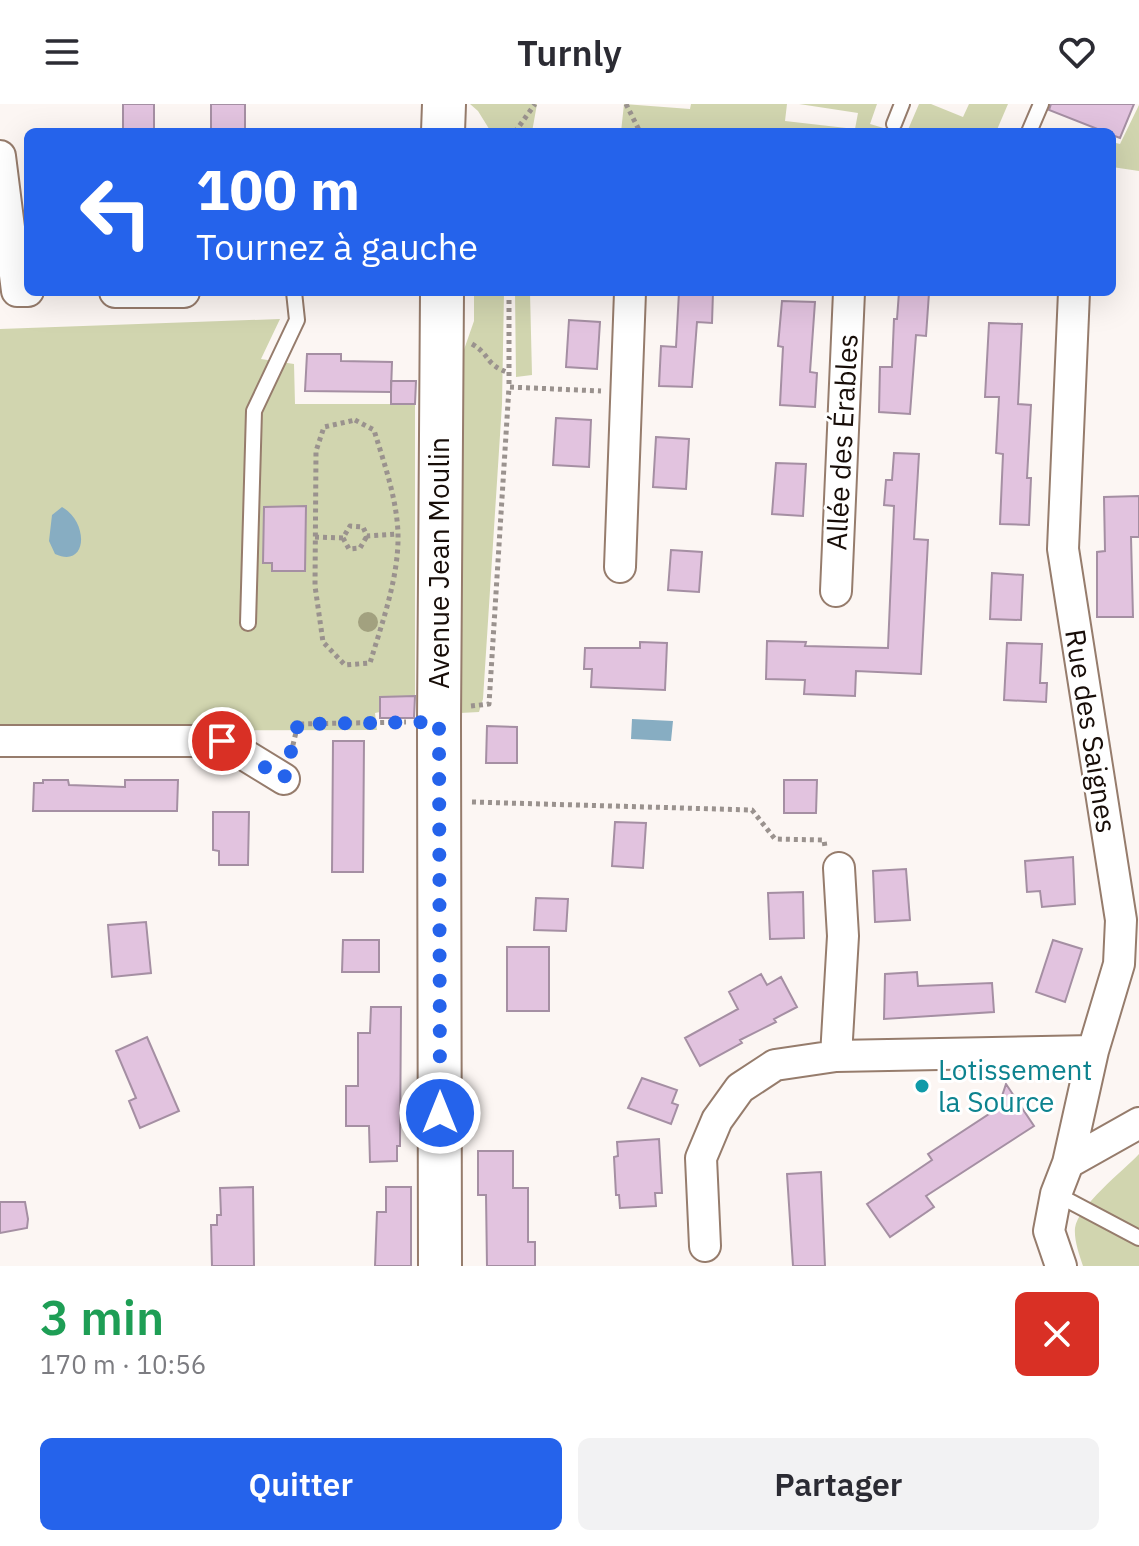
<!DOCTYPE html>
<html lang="fr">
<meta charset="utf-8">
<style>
:root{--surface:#fff;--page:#f2f2f3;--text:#2b2b33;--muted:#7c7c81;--accent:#2563eb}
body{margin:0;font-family:"IBM Plex Sans",sans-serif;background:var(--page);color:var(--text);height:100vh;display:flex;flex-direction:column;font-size:30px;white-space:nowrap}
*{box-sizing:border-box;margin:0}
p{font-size:26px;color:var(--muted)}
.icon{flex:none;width:44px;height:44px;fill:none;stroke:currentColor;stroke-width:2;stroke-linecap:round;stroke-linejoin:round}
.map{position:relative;height:1162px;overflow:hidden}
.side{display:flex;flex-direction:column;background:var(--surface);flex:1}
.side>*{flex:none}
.top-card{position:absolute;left:24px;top:24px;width:1092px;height:168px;border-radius:12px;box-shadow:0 8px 32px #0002;background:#2563eb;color:#fff;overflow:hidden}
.pin{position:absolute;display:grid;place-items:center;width:68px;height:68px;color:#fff;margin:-34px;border:4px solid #fff;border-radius:50%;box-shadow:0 2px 8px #0007}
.me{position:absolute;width:88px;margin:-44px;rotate:0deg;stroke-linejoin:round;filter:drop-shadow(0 0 6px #0008)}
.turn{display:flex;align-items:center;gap:28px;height:168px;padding:0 40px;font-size:36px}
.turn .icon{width:104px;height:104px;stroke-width:2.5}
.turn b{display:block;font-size:56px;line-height:68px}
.round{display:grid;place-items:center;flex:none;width:84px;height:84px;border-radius:12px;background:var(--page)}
.headline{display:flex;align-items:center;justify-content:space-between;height:136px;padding:0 40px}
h1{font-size:48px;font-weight:600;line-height:60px;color:#1e9e55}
.button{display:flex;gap:16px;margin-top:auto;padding:16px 40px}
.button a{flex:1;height:92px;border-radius:12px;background:var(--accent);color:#fff;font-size:32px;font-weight:600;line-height:92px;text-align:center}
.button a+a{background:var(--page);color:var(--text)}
header{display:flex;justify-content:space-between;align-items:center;height:104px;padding:0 40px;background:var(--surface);font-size:36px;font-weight:600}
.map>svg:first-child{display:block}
.green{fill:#d1d5af}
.water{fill:#87adc2}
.building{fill:#e2c3df;stroke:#a58fa3;stroke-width:2}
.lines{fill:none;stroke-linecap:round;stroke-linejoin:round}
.service-casing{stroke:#967c6c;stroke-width:18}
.minor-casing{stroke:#967c6c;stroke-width:34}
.secondary-casing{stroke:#967c6c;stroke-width:46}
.path{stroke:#9a928e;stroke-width:5;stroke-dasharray:4 4;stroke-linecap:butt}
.service{stroke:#fff;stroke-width:14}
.minor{stroke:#fff;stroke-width:30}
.secondary{stroke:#fff;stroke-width:42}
.tree{fill:#a2a17f}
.route{stroke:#2563eb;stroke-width:14;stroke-dasharray:0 25.2}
.culture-dot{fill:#0f9aa8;stroke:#fff;stroke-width:3}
.labels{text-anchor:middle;stroke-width:6;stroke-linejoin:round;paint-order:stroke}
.street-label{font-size:28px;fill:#170d08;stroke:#fff}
.culture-label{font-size:28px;fill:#0d838f;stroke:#fff;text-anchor:start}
</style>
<header><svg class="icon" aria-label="menu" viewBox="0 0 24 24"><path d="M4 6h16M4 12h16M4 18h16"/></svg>Turnly<svg class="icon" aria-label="heart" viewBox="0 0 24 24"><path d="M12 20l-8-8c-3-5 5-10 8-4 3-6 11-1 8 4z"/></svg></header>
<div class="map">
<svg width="1139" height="1162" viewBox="0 0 1139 1162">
<rect width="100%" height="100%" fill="#fcf6f3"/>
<!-- green -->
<path class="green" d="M470,0h67l-5,28h-41l-13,-21z
M624,0l66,5 1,-5h96l-2,17 70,8 3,-16 -59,-9h78l-7,20 27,8h-276z
M919,0h12l32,13 6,-13h39l-12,28h-89z
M1139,1v66l-27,-4v-25l8,2z
M474,188h30l-2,112 -19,295 -4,13 -19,1v-352l14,-40z
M515,188h15l2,83 -16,2z
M280,215l-19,40 33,5 1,40h120v292l-35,1v15l-5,1 2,17 -377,1v-402z
M1139,1050v112h-56c-4,-12 -9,-26 -8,-38 3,-22 48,-57 64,-74z"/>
<!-- water -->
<path class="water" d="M62,403c27,15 26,62 -7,47l-6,-13 3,-26z
M632,615l41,2 -2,20 -40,-2z"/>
<!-- building -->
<path class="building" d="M123,0h31v28h-31z
M211,0h34v28h-34z
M1051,0h83l-14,34 -8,-3v-3h-7l-56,-22z
M679,188h34l-1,31 -15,-1 -5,65 -33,-1 2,-40 15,1z
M899,188l30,1 -3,43 -10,-1 -6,79 -31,-2 1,-45h12l2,-48h3z
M782,197l33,1 -5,70 7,1 -2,34 -35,-2 3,-58 -5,-1z
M569,216l31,2 -3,47 -31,-2z
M989,219l33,1 -4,80 13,1 -4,73h4l-2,47 -29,-1 3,-70 -7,-1 3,-56h-14z
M307,250h34v7l51,1 -1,30 -86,-1z
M391,277h25l-1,23h-24z
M556,314l35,2 -2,47 -36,-2z
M656,333l33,2 -3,50 -33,-2z
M894,349l25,1 -5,85 14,1 -7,134 -65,-3 -1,25 -51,-2 1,-14 -39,-1 1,-38 39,1 -1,4 83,2 6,-142 -10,-1 2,-25h6z
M776,359l30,1 -3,52 -31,-2z
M1139,392v41h-8l2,80h-36v-65l8,-1 -1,-54z
M306,402l-1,65h-33v-8h-9l1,-56z
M671,446l31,2 -3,40 -31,-2z
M992,469l31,2 -2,45 -31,-1z
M640,538l27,1 -2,47 -74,-3 1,-18h-8l1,-21h55z
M1007,539l35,1 -2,39h7l-1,19 -42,-2z
M415,592l-1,22h-34v-21z
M487,622l30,1v36h-31z
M333,637h31l-1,131h-31z
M43,676h25l1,5 56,2v-7h53l-1,31h-144l1,-28h9z
M784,676h33l-1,33h-32z
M213,708h36l-1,53h-29v-14l-6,-1z
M615,718l31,1 -3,45 -31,-2z
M1073,753l2,47 -33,3 -2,-16 -13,1 -2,-31z
M906,765l4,51 -35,2 -2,-51z
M803,788l1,46 -34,1 -2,-46z
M536,794l32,1 -2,32 -32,-1z
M146,818l5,51 -39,4 -4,-52z
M343,836h36v32h-37z
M1053,836l29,9 -17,53 -29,-10z
M507,843h42v64h-42z
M917,868l1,14 74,-3 2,29 -110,7 1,-45z
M761,870l6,11 14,-8 16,30 -23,12 2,3 -36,18 2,3 -42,23 -15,-28 53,-29 -9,-17z
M371,903h30l-1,139h-3v15l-27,1 -1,-36h-23v-40h12v-53h12z
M147,933l32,74 -39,17 -11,-27 7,-3 -20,-47z
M642,974l35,12 -5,13 6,2 -7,19 -43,-16z
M1006,980l28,42 -108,70 8,11 -44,30 -23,-33 65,-44 -4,-6 70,-46z
M659,1035l3,54h-7l1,13 -36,2 -1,-13h-3l-2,-38 4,-1 -1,-14z
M478,1047h35v37h15v54h7v24h-48l-1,-71h-8z
M821,1068l4,94h-32l-6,-92z
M253,1083l1,79h-42l-1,-41h6v-10h4l-1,-27z
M386,1083h25v79h-36l2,-54h9z
M0,1098h25l3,17 -1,9 -27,5z"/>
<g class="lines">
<!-- service casing -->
<g class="service-casing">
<path id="service" d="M894,20l8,-20
M1029,28l12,-28
M248,519l6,-212 43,-91 -3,-28
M1056,1090l83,44"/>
</g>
<!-- minor casing -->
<g class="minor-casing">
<path id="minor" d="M0,52l17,135h11
M115,188h69
M620,463l10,-275
M836,487l13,-299
M0,637h222l62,38
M836,952l7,-120 -4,-68
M1068,1059l25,-112 26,-87 2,-44 -58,-371 11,-257
M705,1142l-4,-88 16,-38 23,-32 35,-23 61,-9 257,-5
M1061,1162l-12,-35 7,-37 12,-31 71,-40"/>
</g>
<!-- secondary casing -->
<g class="secondary-casing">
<path id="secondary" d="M443,28l1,-28
M440,1162l-1,-544 3,-430"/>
</g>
<!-- path -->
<path class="path" d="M626,0l14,28
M515,28l20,-28
M509,188v95l92,4
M472,240c19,11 12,20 37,29
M355,316l19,10c10,33 23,69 24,104 1,43 -16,89 -28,129l-25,2 -22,-23 -8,-56 1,-135 8,-24z
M315,433l28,1 7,-12 13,1 4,9 31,-2
M343,434l6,11 11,-1 7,-12
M471,602l18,-2 20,-317
M291,649l7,-29 108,-2
M472,698l280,8 23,29 49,1 1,7"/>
<!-- service -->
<use href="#service" class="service"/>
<!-- minor -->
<use href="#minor" class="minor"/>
<!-- secondary -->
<use href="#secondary" class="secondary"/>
</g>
<!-- trees -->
<circle class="tree" cx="368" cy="518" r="10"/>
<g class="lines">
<!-- route -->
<path class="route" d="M222,637l62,38 14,-55 141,-2 1,391"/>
</g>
<!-- markers -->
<circle class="culture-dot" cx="922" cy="982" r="8"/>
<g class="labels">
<!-- street labels -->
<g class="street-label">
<text transform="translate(842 338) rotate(-87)" y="10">Allée des Érables</text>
<text transform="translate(439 459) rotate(-90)" y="10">Avenue Jean Moulin</text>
<text transform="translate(1091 627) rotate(81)" y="10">Rue des Saignes</text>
</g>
<!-- culture labels -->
<g class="culture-label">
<text x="938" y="976">Lotissement<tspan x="938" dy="32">la Source</tspan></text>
</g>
</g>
</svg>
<div class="pin" style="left:222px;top:637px;background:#d93025"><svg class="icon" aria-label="arrive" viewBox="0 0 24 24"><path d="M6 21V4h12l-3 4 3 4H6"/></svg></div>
<svg class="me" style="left:440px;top:1009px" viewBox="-20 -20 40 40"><circle r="17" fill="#2563eb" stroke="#fff" stroke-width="3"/><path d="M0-11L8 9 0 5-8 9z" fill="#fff"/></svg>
<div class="top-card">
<div class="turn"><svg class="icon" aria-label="left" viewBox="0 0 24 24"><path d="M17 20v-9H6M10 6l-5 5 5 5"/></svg><div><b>100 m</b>Tournez à gauche</div></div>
</div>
</div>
<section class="side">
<div class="headline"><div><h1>3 min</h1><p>170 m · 10:56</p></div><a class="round" style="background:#d93025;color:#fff"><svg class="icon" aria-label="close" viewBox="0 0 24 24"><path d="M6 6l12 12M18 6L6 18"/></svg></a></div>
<div class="button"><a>Quitter</a><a>Partager</a></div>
</section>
